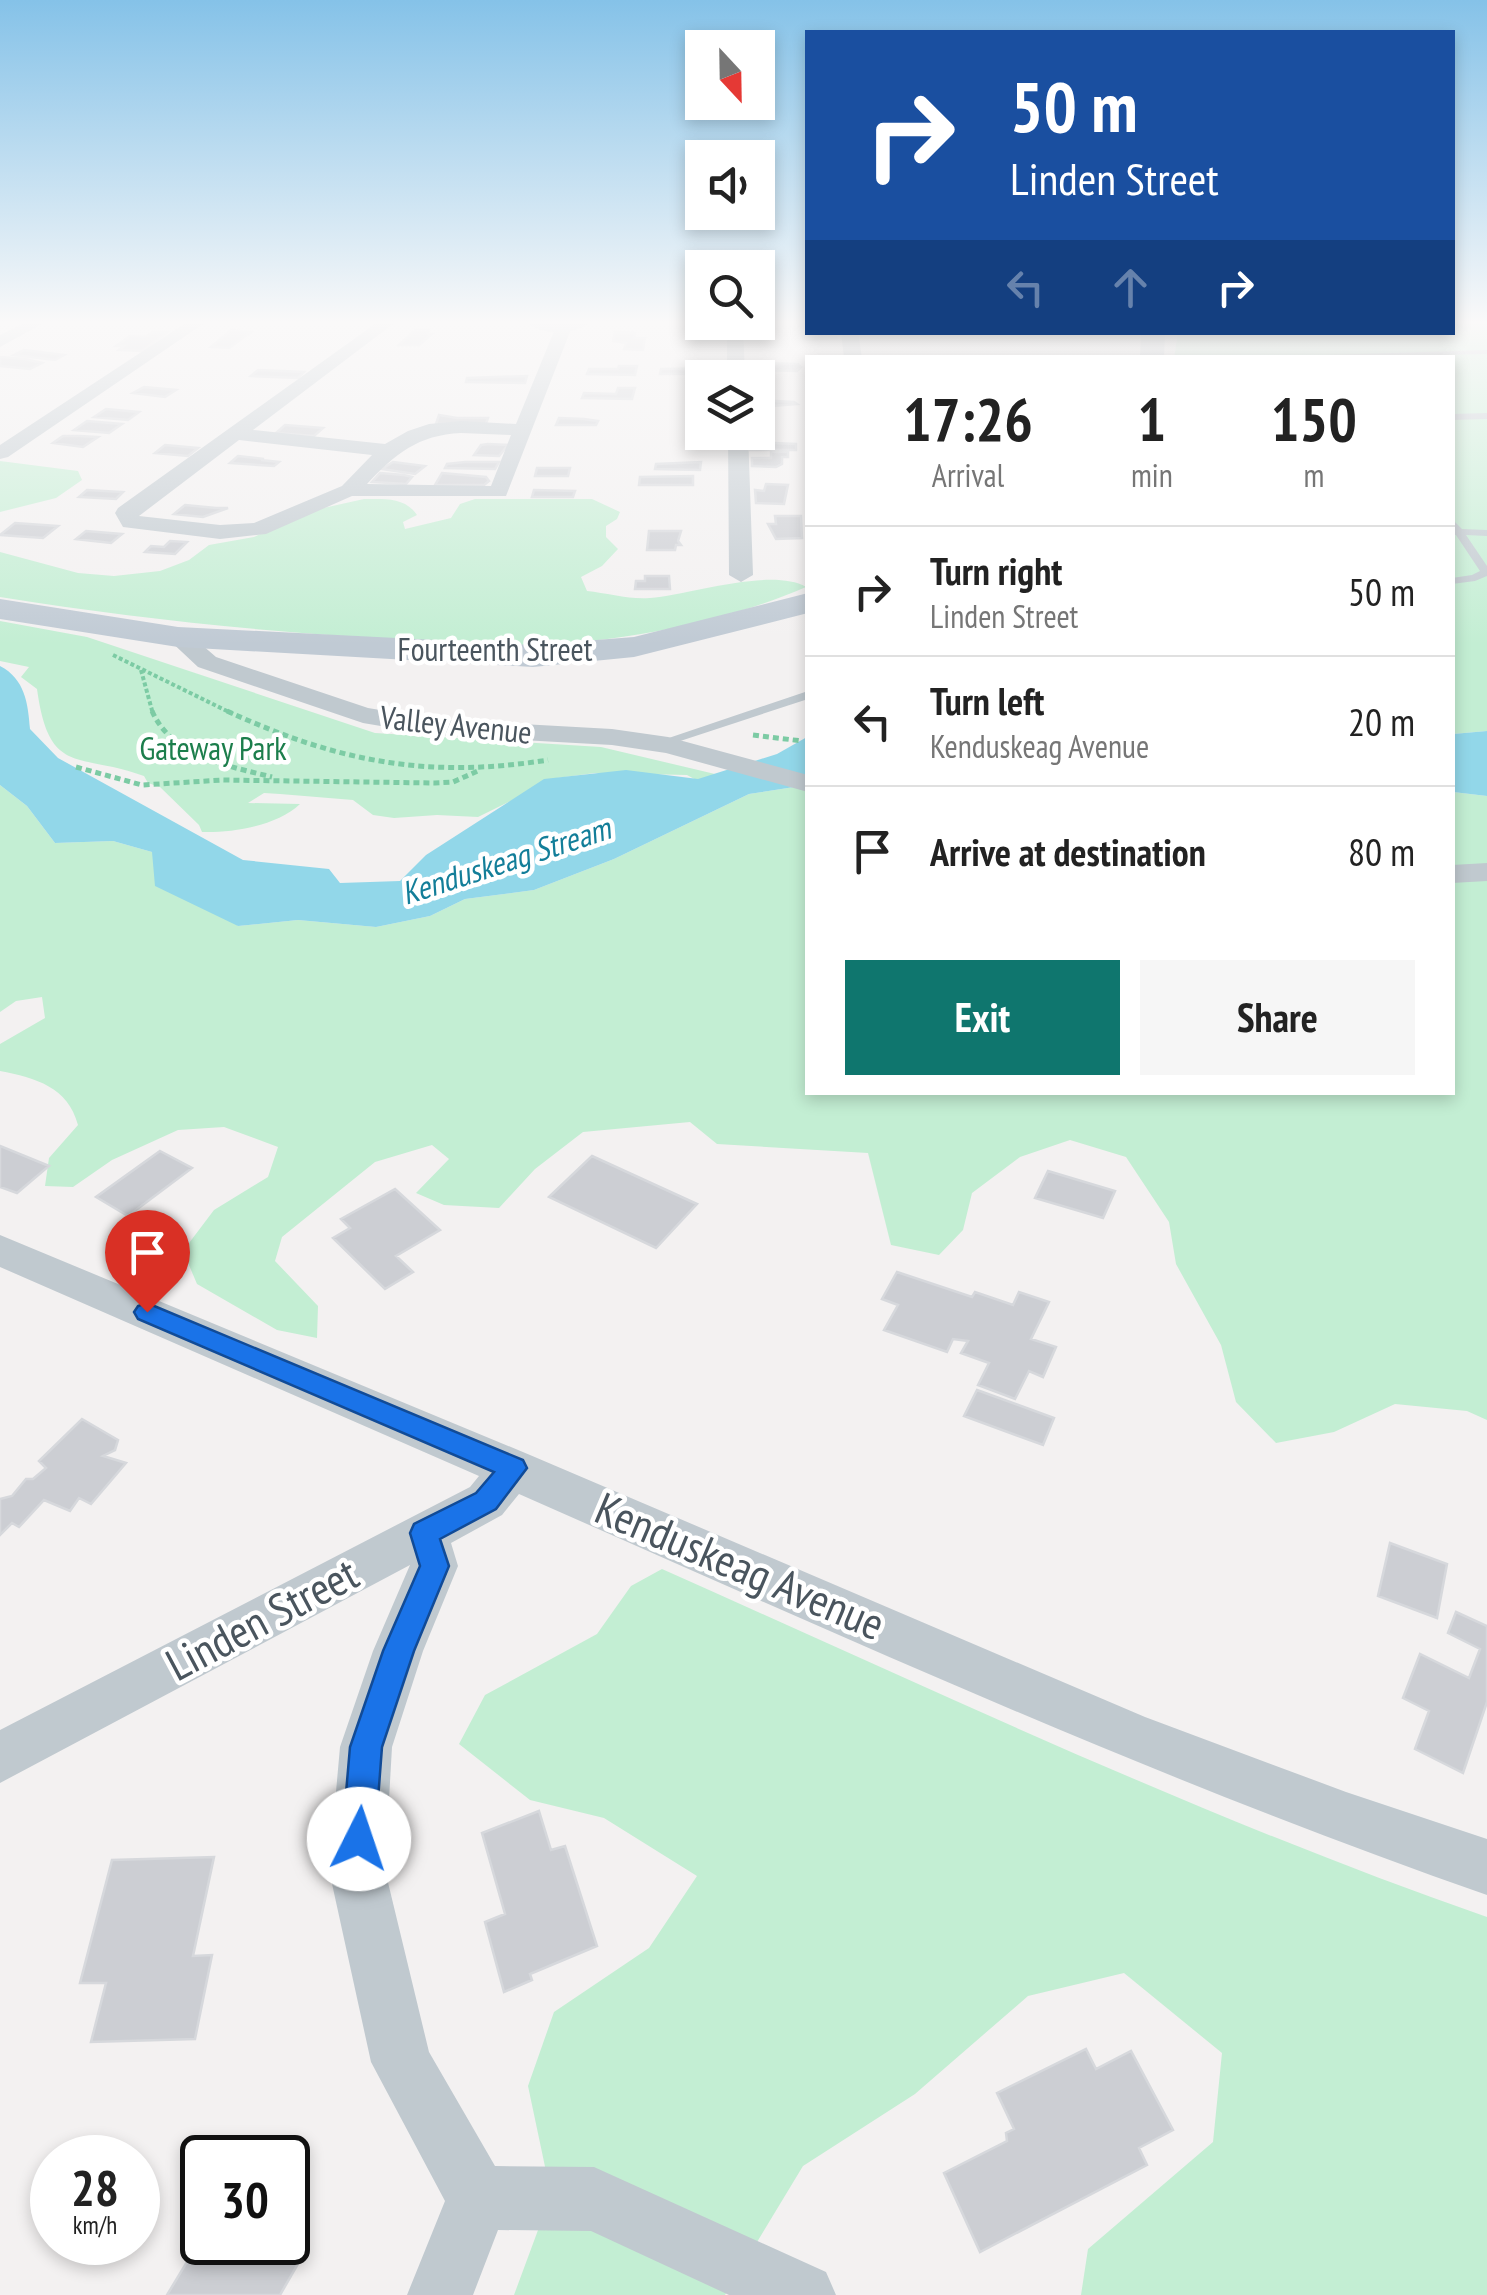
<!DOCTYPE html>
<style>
:root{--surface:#fff;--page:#f6f6f6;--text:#222;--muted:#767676;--line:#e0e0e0;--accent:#0f766e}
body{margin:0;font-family:"PT Sans Narrow",sans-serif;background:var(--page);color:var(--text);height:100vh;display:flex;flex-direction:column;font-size:38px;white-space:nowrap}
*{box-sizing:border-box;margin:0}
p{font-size:32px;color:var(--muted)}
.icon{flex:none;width:55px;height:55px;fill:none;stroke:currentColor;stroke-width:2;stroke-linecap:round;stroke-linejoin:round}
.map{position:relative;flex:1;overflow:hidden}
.side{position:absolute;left:805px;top:355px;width:650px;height:740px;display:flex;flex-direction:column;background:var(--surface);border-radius:0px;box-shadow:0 5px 15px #0003}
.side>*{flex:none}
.hud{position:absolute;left:805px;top:30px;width:650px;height:305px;border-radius:0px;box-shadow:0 5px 15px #0003;background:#1a4fa0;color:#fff;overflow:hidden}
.needle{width:65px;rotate:158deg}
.buttons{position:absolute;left:685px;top:30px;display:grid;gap:20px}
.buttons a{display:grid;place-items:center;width:90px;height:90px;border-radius:0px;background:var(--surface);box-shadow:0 5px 15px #0003;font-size:50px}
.speed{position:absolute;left:30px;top:2135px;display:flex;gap:20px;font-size:50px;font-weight:700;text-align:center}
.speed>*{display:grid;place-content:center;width:130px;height:130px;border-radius:50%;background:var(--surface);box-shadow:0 5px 15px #0003;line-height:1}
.speed small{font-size:25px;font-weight:400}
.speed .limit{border:5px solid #111;border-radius:15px;background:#fff;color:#111}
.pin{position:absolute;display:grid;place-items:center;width:85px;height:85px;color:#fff;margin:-102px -42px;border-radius:50% 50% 50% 0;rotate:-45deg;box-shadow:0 0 10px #0007}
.pin .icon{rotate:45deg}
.me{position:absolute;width:110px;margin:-55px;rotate:4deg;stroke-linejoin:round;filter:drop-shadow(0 0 8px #0008)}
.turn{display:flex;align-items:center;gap:35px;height:210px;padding:0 40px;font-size:45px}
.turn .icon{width:130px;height:130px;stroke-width:2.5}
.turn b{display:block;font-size:70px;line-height:85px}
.lanes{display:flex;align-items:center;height:95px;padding:0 40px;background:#0003;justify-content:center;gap:50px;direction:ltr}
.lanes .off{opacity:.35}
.eta{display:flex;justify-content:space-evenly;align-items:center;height:170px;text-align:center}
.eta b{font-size:60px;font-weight:800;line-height:70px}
.primary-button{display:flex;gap:20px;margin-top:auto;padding:20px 40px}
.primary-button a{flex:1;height:115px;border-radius:0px;background:var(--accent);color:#fff;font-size:40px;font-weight:800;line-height:115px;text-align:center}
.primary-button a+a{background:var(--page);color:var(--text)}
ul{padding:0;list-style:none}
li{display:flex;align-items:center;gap:30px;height:130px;padding:0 40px;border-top:2px solid var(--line)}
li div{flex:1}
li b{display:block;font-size:38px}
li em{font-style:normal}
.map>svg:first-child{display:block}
.green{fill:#c3eed3}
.water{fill:#92d7e9}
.building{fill:#ccced3;stroke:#d6d8dc;stroke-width:2.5}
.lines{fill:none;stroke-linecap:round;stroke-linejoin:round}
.path-far1{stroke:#7ccba4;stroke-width:4;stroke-dasharray:4 2.5;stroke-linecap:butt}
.path{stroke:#7ccba4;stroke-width:5;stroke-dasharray:6 4;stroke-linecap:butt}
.lane{fill:#c0c9cf;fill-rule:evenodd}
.street{fill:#c0c9cf;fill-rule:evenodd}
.secondary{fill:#c0cad4;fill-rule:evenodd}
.route{fill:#1a73e8;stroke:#114b97;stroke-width:2.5}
.labels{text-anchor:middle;stroke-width:9;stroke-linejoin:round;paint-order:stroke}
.far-street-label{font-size:32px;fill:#4a555e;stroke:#fff}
.far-park-label{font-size:32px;fill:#1c7e4c;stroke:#fff}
.far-water-label{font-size:32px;font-style:italic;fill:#137e99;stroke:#fff}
.near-street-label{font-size:45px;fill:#4a555e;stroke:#fff}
</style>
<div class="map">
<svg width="1487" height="2295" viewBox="0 0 1487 2295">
<rect width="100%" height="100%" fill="#f3f1f1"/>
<!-- green -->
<path class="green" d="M1453,324h34v407l-34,3 -1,-376h-278l4,-25 274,-1z
M0,461l78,10 4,9 -26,18 -56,14z
M364,499c21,0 41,-2 53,16l-14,7 2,7 46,-11 9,-14 15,-5h117l28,13 -3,7 -11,7v11l12,12 -16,17 -21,11 6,14c20,2 44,9 63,7 40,-3 121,-31 156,-11 -89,39 -208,60 -305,58 -48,0 -97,-6 -145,-8 -120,-8 -238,-21 -356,-40v-45l78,21 36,3 46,-5 29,-11 20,-15 45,-8 56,-26z
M0,621l87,16 288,96 226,14 114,27 -17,7 -11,-6 -92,-2 -38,5 -79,39 -41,-2 -43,3 -21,-3 -20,-15 -73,-6 -16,-1 -16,10 52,1c-23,22 -68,29 -98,28l-3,-7 -39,-38 -12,-4 -4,-7c-66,-24 -95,1 -107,-87l-16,-12 8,-10 -29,-6z
M0,785l27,21 28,37 58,-2 39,11 86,74 60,-6 78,7 54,-11 35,-17 69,-9 80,-31 135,-65 58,-9 1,307h644l1,-300 34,4v624l-20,-9 -72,-7 -61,28 -58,11 -40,-41 -15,-57 -45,-81 -7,-42 -43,-65 -56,-17 -50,17 -48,36 -9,37 -24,25 -48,-10 -23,-92 -151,-9 -27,-22 -107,10 -48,37 -36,39 -55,-3 -28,-12 33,-34 -17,-14 -57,17 -93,75 -7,24 43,45 -1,32 -40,-8 -80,-46 -14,-33 31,-41 54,-33 10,-30 -54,-20 -46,3 -66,30 -39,27 -28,-1 4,-28 29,-33c-10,-38 -42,-47 -78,-54v-27l45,-26 -3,-21 -26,4 -16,11z
M662,1569c272,121 543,250 825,348v378h-406l7,-46 125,-107 9,-89 -98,-80 -96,23 -113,98 -112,72 -78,129h-211l37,-100 -23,-109 26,-74 95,-64 48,-72 -93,-58 -74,-18 -71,-56 26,-49 112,-61 34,-48z"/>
<!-- water -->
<path class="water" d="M0,666c25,13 28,37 30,63l28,29 185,102 86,9 11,14 60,-2 26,-26 118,-76 82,-9 72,9 79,-25 30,-17v48l-58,9 -135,65 -80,31 -69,9 -35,17 -54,11 -78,-7 -60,6 -83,-40 -3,-34 -39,-11 -58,2 -28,-37 -27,-21z
M1487,731v65l-34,-4v-58z"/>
<!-- building -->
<path class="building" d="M231,330l20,2 -22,16 -18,-1z
M415,330h14l-2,4h5l-13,11h-20z
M807,331l32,1 1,3h-5l1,3 -32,2 -3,-7z
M153,332h15l-26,19 -23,-1 5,-4h-8l14,-10 15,1z
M615,332l20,1 -1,5h11l-2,12 -19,-1 2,-6 -13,-2z
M689,332h30l3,7h-33z
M24,350l40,5 -9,5 -41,-5z
M0,357l25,2 17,4 -12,6 -30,-3z
M759,363l39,1 3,3 -4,4 -38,-1 3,-4z
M619,366h18l-2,9 -48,-1 2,-5h29z
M714,368l-1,6h-53l1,-5z
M258,370l46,2 -6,6 -47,-2z
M527,376l-2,7 -59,-1 1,-4z
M144,387l32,3 -11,7 -32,-4z
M618,388h17l-3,11 -50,-1 2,-5 32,1z
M758,400l36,2 3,2 -39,3z
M106,409l33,3 -11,8 -34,-3z
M439,415l18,3h31l-2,6h-50z
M559,418l25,1 14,2 -2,4h-40z
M87,421l35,3 -13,9 -35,-3z
M285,425l38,3 -9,8 -38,-3z
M63,436h17l18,1 -15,10 -30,-4z
M750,442l46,2v6h-46z
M165,445l33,3 -10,8 -33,-3z
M481,445l7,-1 20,1 -9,11 -25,-1z
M771,452h17v5h-6v7l-6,3 -24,-1v-8h19z
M238,456l26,3 -3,1 18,2 -5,4 -44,-3z
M393,462l32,4 -10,8 -33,-5z
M465,462h34l-4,7 -50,-1 2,-4z
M701,462l-1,8 -45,-1 1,-5z
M537,468h33l-2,8h-33z
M380,473l24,2 8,2 -6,7 -34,-2z
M442,473l44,4 3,4 -5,4h-49z
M693,476v9h-54l1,-8z
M766,484l22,1 -4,19 -28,-1 -1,-13 9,1z
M87,490l36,2 -7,7 -37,-2z
M534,490l41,1 -2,6h-41z
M185,505l31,3h12l-25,9 -29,-3z
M775,516h26l1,22 -26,1 -8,-15h8z
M15,523l43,3 -15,12 -43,-3z
M86,531l36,3 -11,9 -35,-4z
M649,531h32l-3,10 3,4h-5l-1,5h-28z
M170,541l17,1 -12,12 -30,-2 6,-6 13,1z
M645,576h24l1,13h-35l1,-8h9z
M0,1146l49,20 -32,27 -17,-6z
M160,1151l32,17 -64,48 -32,-19z
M592,1156l105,48 -41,44 -107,-51z
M1048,1171l67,20 -12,27 -68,-20z
M395,1189l45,41 -44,26 17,16 -28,17 -52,-51 17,-10 -9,-9z
M897,1272l75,25 3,-5 38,13 6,-13 30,10 -18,37 25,8 -13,30 -14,-6 -14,28 -37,-14 11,-22 -28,-10 7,-12 -15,-2 -6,13 -63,-22 14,-25 -16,-6z
M977,1390l77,28 -11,27 -79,-29z
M82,1419l36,21 -3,10 -12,6 23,7 -35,41 -12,-6 -9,13 -26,-11 -25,27 -7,-4 -12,12v-36l12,-3 14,-17h7l13,-11 -7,-7z
M1390,1543l57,21 -10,54 -59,-22z
M1456,1612l31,14v76l-24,71 -48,-24 14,-38 -26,-13 17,-44 49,24 11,-29 -32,-16z
M539,1811l12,39 14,-4 32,100 -67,28 2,6 -28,12 -19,-70 20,-8 -23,-81z
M214,1857l-21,99 19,-1 -17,84 -104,3 15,-59h-26l32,-123z
M1086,2049l10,20 35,-18 42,79 -34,18 8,17 -167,87 -36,-79 63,-32 -1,-8 8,-4 -17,-36z
M202,2237v5h86v-3l18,11 -26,45h-113z"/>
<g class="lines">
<!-- path-far1 -->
<path class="path-far1" d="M113,655l120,59
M141,670l12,44"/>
<!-- path -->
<path class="path" d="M152,711c20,46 77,55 120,66
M227,711c111,51 201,68 321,49
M753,735l49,6
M76,767l66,18 80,-5 213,3 18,-1 27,-12"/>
<!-- lane -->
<path class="lane" d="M1487,350v4l-197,4 4,-2z
M1487,413v6l-35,1v-6z
M1452,519l10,10 25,1v6l-21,-1 21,31v10l-12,5 -23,3v-6l20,-3 8,-4 -24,-36h-4z
M808,691v8l-146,48 -11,-3z"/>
<!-- street -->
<path class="street" d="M22,324h20l-42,23v-12z
M184,324h19l-195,133 -8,2v-14z
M375,324h18l-140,106 132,14 23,-13 21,-7 32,-3 55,3 41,-100h16l-67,172h-154l-86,38 -46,5 -97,-12 -8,-14 3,-5zM461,433l50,2 -20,51 -124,-2c28,-30 51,-49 94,-51zM239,440l133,15 -30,31 -88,37 -34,2 -81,-9z
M727,324h16l2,54h-18z
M841,332h17l4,26h-18z
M728,432h20l5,143 -12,7 -12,-7z
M178,630l9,2 29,25 152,51 66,11 178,10 56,8 140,38v17l-142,-39 -54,-8 -178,-10 -71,-12 -165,-56 -32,-30z
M1487,863v18l-35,2v-18z
M0,1235l530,220 615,262 201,75 141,47v56c-330,-115 -648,-260 -968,-401l-17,21 -51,28 7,23 -35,85 -31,96 -7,123 44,182 66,114 99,1 232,105 10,23h-107l-138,-64 -93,-1 -25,65h-66l38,-94 -74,-139 -42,-192 11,-123 33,-96 37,-86 -410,218v-53l470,-243 9,-11 -479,-209z"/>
<!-- secondary -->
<path class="secondary" d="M529,324h58c-13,11 -45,11 -58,0z
M1141,332h24l-1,26h-24z
M808,593v20l-174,44 -101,10 -355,-20 -178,-28v-20l178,28 355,18 101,-8z"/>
</g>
<!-- sky -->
<linearGradient id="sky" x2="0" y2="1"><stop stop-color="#85c2e8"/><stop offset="0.5" stop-color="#faf9f9"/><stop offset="1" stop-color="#faf9f9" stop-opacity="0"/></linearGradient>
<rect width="1487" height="645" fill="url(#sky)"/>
<!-- route -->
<path class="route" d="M147,1303l376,157 4,8 -31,41 -56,30 9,27 -35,85 -32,96 -7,92 -4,12 -12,5 -12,-5 -5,-12 8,-92 33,-96 37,-85 -10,-33 4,-9 62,-31 18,-21 -356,-153 -4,-7 4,-6z"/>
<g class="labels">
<!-- far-street labels -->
<g class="far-street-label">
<text x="495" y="661">Fourteenth Street</text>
<text transform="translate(456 725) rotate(6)" y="11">Valley Avenue</text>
</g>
<!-- far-park labels -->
<g class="far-park-label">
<text x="213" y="760">Gateway Park</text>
</g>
<!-- far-water labels -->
<g class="far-water-label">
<text transform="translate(506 861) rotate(-18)" y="11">Kenduskeag Stream</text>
</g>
<!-- near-street labels -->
<g class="near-street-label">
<text transform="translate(740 1566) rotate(23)" y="16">Kenduskeag Avenue</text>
<text transform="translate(262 1619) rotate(-28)" y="16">Linden Street</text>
</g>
</g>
</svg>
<div class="buttons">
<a><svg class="needle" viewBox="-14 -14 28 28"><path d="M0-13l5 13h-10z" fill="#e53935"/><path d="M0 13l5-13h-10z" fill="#767676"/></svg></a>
<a><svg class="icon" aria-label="sound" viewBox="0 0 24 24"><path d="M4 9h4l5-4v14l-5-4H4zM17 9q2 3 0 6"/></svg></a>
<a><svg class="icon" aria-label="search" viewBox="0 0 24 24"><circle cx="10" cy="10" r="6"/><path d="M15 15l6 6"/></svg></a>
<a><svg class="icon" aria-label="layers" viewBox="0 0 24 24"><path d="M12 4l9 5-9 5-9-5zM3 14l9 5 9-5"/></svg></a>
</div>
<div class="speed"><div>28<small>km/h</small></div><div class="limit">30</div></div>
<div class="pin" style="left:147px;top:1312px;background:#d93025"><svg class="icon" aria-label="arrive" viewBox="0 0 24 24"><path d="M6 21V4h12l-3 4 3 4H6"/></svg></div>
<svg class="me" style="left:359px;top:1839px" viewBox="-20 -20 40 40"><circle r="19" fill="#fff"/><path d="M0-13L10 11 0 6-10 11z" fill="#1a73e8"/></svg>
<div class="hud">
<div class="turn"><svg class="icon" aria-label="right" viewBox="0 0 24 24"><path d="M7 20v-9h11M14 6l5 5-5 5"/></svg><div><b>50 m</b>Linden Street</div></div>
<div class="lanes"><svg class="icon off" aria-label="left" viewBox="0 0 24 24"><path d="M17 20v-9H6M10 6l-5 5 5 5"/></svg><svg class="icon off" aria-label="ahead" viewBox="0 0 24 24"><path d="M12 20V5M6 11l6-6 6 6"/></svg><svg class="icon" aria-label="right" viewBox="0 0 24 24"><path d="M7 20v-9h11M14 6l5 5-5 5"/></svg></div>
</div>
<section class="side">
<div class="eta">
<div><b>17:26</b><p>Arrival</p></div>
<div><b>1</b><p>min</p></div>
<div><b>150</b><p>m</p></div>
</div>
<ul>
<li><svg class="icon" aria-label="right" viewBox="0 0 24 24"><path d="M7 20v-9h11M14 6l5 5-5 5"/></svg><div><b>Turn right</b><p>Linden Street</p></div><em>50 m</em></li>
<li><svg class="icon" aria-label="left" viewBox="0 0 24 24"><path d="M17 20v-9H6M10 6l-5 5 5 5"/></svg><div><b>Turn left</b><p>Kenduskeag Avenue</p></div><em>20 m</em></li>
<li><svg class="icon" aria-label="arrive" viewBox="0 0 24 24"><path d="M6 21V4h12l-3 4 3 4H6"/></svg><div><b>Arrive at destination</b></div><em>80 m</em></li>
</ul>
<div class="primary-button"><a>Exit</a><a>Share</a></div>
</section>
</div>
